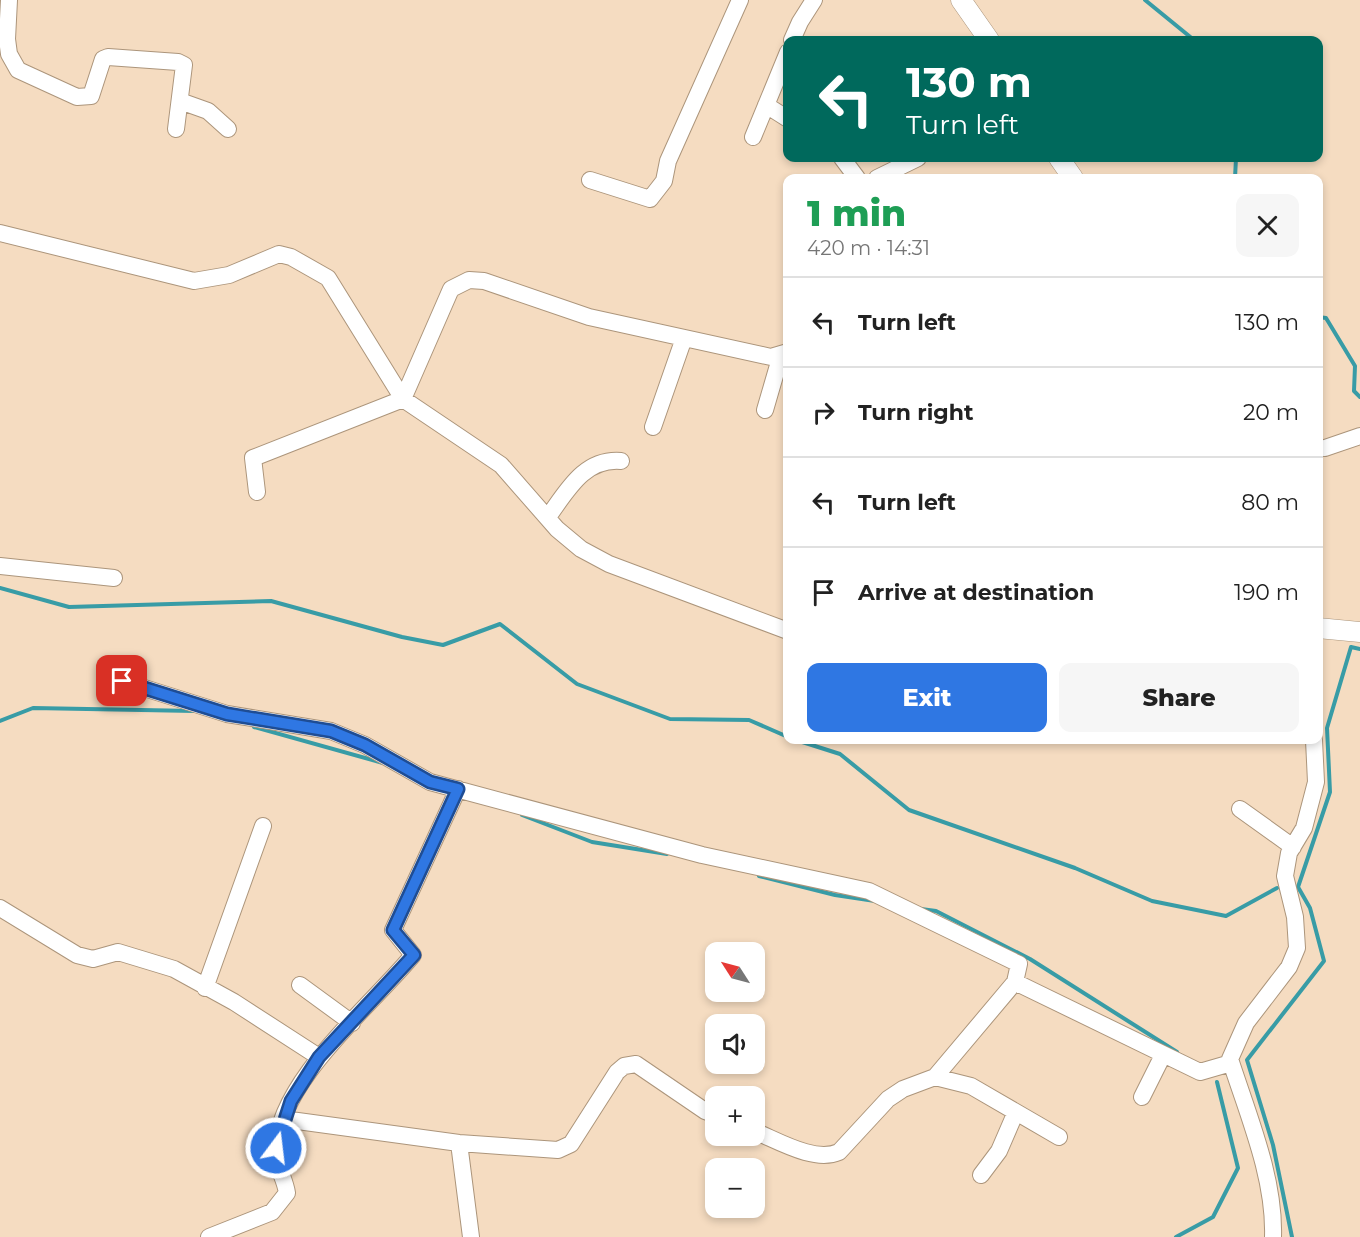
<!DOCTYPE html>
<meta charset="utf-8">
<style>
:root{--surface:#fff;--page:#f6f6f6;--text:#222;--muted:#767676;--line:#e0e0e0;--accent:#2f77e3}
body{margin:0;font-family:Montserrat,sans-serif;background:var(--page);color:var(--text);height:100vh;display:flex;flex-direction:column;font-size:22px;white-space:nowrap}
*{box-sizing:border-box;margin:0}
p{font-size:20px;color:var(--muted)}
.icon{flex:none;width:33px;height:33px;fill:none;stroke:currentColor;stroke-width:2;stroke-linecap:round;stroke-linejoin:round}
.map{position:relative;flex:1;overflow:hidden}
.drawer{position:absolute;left:783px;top:174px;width:540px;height:570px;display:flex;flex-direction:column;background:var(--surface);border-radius:12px;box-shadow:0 3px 9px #0003}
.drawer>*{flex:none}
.top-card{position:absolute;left:783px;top:36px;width:540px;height:126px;border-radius:12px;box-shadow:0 3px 9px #0003;background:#00695c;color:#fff;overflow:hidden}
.needle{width:39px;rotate:306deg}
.buttons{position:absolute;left:705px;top:942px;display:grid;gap:12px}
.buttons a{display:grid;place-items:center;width:60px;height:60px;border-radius:12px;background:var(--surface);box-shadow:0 3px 9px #0003;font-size:30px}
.pin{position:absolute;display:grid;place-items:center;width:51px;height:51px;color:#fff;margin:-26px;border-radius:12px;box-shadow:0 3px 9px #0006}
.me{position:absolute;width:66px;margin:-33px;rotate:15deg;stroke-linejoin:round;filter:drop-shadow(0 0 4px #0008)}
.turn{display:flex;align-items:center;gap:21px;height:126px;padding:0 24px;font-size:27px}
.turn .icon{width:78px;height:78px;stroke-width:2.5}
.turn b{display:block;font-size:42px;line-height:51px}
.round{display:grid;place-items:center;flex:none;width:63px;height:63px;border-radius:12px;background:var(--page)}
.head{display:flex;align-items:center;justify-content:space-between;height:102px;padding:0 24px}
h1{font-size:36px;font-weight:800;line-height:45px;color:#1e9e55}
.primary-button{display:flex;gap:12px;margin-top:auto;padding:12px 24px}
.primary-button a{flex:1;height:69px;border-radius:12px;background:var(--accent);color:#fff;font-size:24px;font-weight:800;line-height:69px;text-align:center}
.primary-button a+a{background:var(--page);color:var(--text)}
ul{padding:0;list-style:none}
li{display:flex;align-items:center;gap:18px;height:90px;padding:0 24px;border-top:2px solid var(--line)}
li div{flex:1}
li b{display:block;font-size:22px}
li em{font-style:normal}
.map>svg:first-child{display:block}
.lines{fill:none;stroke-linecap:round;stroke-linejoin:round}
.stream{stroke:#389ca6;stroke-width:4}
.minor-casing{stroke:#ac957b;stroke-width:18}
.major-casing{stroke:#ac957b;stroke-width:21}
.minor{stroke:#fff;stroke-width:16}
.major{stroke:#fff;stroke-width:20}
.route-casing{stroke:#1f4d94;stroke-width:15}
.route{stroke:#2f77e3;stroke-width:10}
</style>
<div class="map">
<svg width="1360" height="1237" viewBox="0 0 1360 1237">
<rect width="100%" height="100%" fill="#f5dcc1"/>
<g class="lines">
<!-- stream -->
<path class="stream" d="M1145,0l49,40
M1235,178l1,-20
M1318,317l8,1 29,48 -1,25 6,6
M0,588l69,19 202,-6 131,36 41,8 57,-21 77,60 93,35 79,1 39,17
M0,721l33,-13 162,3
M254,727l129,36
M796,740l44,14 69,56 166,58 77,33 74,15 51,-28
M522,815l70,27 75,12
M759,876l76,19 40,6
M921,909l15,2 94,48 147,93
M1176,1237l37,-20 25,-49 -21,-86
M1292,1237l-19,-92 -26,-85 77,-99 -14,-53 -12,-21 32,-95 -3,-64 24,-81 9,2"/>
<!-- minor casing -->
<g class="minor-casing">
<path id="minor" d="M9,0l-2,39 2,15 9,16 59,27 14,-1 12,-37 5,-2 70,5 6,3 -8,64
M792,40l8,-18 14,-22
M180,101l28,10 20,18
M766,105l22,14
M753,137l35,-85
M842,158l15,20
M877,178l41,-20
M590,180l60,19 14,-18 4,-20 72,-161
M0,233l194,48 35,-6 50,-21 12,3 37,21 75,121 98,66 56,64 24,20 28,15 179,67
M765,410l16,-55
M653,427l31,-89
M1325,448l35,-12
M257,492l-4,-34 150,-59 48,-110 18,-9 15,1 105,36 182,40 17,-5
M548,517c19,-26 36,-59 73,-56
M0,566l114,12
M122,681l105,33 104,17 34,14 65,37 272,73 167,36 150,73 -4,18
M1240,809l53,38
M0,908l77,47 16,4 25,-7 56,17 60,33 85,55
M300,985l52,38
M205,988l58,-162
M935,1077l36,9 88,51
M1142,1097l21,-42
M283,1119l176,24 99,7 13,-6 46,-72 7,-6 12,-2 69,47 11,4
M754,1131c23,9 60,32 85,21l49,-53 15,-10 32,-12 80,-95 185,90 31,-9
M459,1143l12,94
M981,1175l18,-24 16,-37
M209,1237l63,-25 15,-19c-2,-15 -12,-28 -11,-44 3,-69 95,-143 137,-194l-20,-25 65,-141
M1273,1237c2,-59 -25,-122 -43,-178l16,-36 43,-56 8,-19 -2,-31 -10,-41 4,-23 15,-25 12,-46 -2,-42"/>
</g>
<!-- major casing -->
<g class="major-casing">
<path id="major" d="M961,0l28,40
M1059,158l14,20
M1318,628l42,4"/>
</g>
<!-- minor -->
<use href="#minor" class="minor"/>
<!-- major -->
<use href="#major" class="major"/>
</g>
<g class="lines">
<!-- route casing -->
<g class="route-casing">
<path id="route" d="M122,681l105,33 104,17 34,14 65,37 28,7 -65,141 21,25 -95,102 -28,44 -15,47"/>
</g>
<!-- route -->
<use href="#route" class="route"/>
</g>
</svg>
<div class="buttons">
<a><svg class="needle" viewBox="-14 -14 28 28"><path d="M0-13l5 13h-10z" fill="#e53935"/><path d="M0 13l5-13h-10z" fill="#767676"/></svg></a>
<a><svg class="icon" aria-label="sound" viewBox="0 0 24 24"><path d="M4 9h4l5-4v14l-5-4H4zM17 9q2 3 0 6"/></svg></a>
<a>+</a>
<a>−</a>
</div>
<div class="pin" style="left:122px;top:681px;background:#d93025"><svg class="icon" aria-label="arrive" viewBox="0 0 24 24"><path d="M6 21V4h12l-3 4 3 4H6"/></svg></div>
<svg class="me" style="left:276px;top:1148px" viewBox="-20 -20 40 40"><circle r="17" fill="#2f77e3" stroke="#fff" stroke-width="3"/><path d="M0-11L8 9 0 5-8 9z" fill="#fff"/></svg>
<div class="top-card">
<div class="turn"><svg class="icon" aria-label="left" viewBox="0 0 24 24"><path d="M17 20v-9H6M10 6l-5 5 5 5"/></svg><div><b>130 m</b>Turn left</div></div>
</div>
<section class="drawer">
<div class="head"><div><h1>1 min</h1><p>420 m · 14:31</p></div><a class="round"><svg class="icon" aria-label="close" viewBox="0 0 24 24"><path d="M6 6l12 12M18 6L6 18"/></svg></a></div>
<ul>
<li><svg class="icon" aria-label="left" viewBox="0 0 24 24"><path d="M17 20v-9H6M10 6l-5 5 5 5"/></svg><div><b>Turn left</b></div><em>130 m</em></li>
<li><svg class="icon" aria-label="right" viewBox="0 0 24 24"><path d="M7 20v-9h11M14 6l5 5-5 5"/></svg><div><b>Turn right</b></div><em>20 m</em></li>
<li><svg class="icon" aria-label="left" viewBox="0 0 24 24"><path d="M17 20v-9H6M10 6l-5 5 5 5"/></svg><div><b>Turn left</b></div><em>80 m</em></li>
<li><svg class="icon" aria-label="arrive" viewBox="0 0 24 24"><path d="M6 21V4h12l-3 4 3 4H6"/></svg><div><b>Arrive at destination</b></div><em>190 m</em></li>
</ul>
<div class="primary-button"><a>Exit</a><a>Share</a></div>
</section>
</div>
